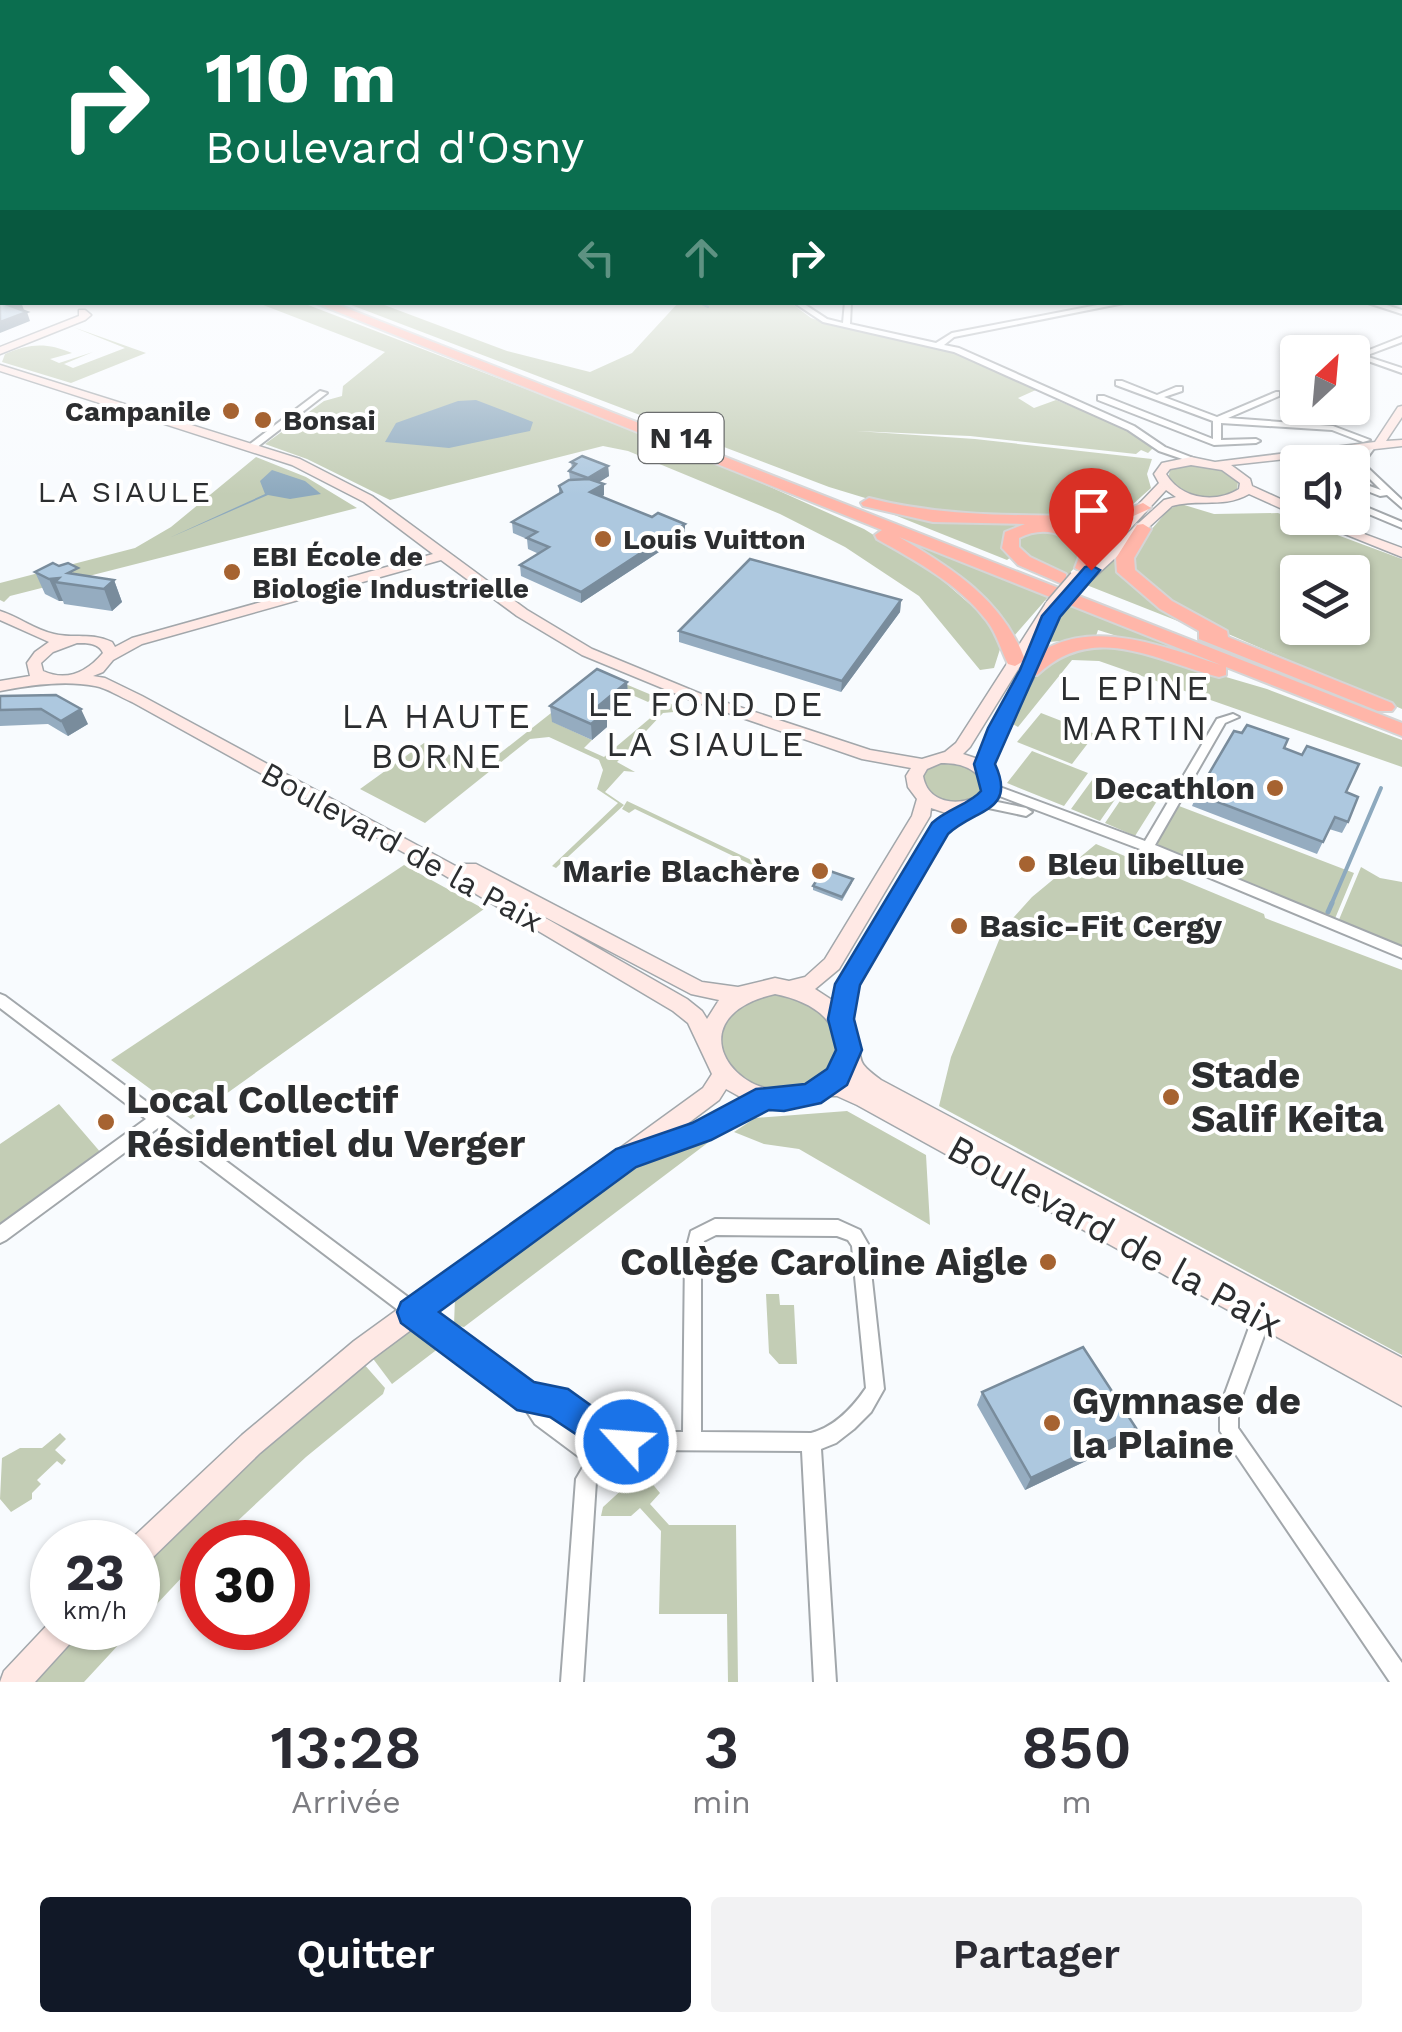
<!DOCTYPE html>
<html lang="fr">
<meta charset="utf-8">
<style>
:root{--surface:#fff;--page:#f2f2f3;--text:#2b2b33;--muted:#7c7c81;--accent:#111827}
body{margin:0;font-family:"Work Sans",sans-serif;background:var(--page);color:var(--text);height:100vh;display:flex;flex-direction:column;font-size:38px;white-space:nowrap}
*{box-sizing:border-box;margin:0}
p{font-size:32px;color:var(--muted)}
.icon{flex:none;width:55px;height:55px;fill:none;stroke:currentColor;stroke-width:2;stroke-linecap:round;stroke-linejoin:round}
.map{position:relative;height:1682px;overflow:hidden}
.sheet{display:flex;flex-direction:column;background:var(--surface);flex:1}
.sheet>*{flex:none}
.banner{position:absolute;left:0px;top:0px;width:1402px;height:305px;box-shadow:0 2px 8px #0004;background:#0b6e4f;color:#fff;overflow:hidden}
.needle{width:65px;rotate:26deg}
.controls{position:absolute;left:1280px;top:335px;display:grid;gap:20px}
.controls a{display:grid;place-items:center;width:90px;height:90px;border-radius:10px;background:var(--surface);box-shadow:0 2px 8px #0004;font-size:50px}
.speed{position:absolute;left:30px;top:1520px;display:flex;gap:20px;font-size:50px;font-weight:700;text-align:center}
.speed>*{display:grid;place-content:center;width:130px;height:130px;border-radius:50%;background:var(--surface);box-shadow:0 2px 8px #0004;line-height:1}
.speed small{font-size:25px;font-weight:400}
.speed .limit{border:15px solid #d22;background:#fff;color:#111}
.pin{position:absolute;display:grid;place-items:center;width:85px;height:85px;color:#fff;margin:-102px -42px;border-radius:50% 50% 50% 0;rotate:-45deg;box-shadow:0 0 10px #0007}
.pin .icon{rotate:45deg}
.me{position:absolute;width:110px;margin:-55px;rotate:296deg;stroke-linejoin:round;filter:drop-shadow(0 0 8px #0008)}
.turn{display:flex;align-items:center;gap:35px;height:210px;padding:0 40px;font-size:45px}
.turn .icon{width:130px;height:130px;stroke-width:2.5}
.turn b{display:block;font-size:70px;line-height:85px}
.lanes{display:flex;align-items:center;height:95px;padding:0 40px;background:#0003;justify-content:center;gap:50px;direction:ltr}
.lanes .off{opacity:.35}
.eta{display:flex;justify-content:space-evenly;align-items:center;height:170px;text-align:center}
.eta b{font-size:60px;font-weight:600;line-height:70px}
.cta{display:flex;gap:20px;margin-top:auto;padding:20px 40px}
.cta a{flex:1;height:115px;border-radius:10px;background:var(--accent);color:#fff;font-size:40px;font-weight:600;line-height:115px;text-align:center}
.cta a+a{background:var(--page);color:var(--text)}
.map>svg:first-child{display:block}
.green{fill:#c3cdb5;fill-rule:evenodd}
.water{fill:#8da9be}
.lines{fill:none;stroke-linecap:round;stroke-linejoin:round}
.stream-far2{stroke:#8da9be;stroke-width:2.5}
.stream-far1{stroke:#8da9be;stroke-width:4}
.stream{stroke:#8da9be;stroke-width:5}
.street-casing{stroke:#a2a7ab;stroke-width:4}
.secondary-casing{stroke:#a2a7ab;stroke-width:3}
.highway-casing{stroke:#d5d5d6;stroke-width:4}
.street{fill:#fff;fill-rule:evenodd}
.secondary{fill:#ffe9e5;fill-rule:evenodd}
.highway{fill:#ffb6a9;fill-rule:evenodd}
.secondary-bridge-casing{stroke:#a2a7ab;stroke-width:15;stroke-linecap:butt}
.secondary-bridge{stroke:#ffe9e5;stroke-width:12}
.wall{fill:#95acc0}
.shaded-wall{fill:#798c9c}
.building{fill:#adc8df;stroke:#798c9c;stroke-width:2.5}
.route{fill:#1a73e8;stroke:#114b97;stroke-width:2.5}
.poi-dot{fill:#a66331;stroke:#fff;stroke-width:4}
.labels{text-anchor:middle;stroke-width:8;stroke-linejoin:round;paint-order:stroke}
.far-poi-label{font-size:28px;font-weight:bold;fill:#2c2e30;stroke:#fff;text-anchor:start}
.shield{fill:#fff;stroke:#6b6d6e;stroke-width:2.5}
.shield-label{font-size:30px;font-weight:bold;fill:#2c2e30}
.far-neighbourhood-label{font-size:30px;letter-spacing:2.5px;fill:#2c2e30;stroke:#fff}
.poi-label{font-size:32px;font-weight:bold;fill:#2c2e30;stroke:#fff;text-anchor:end}
.street-label{font-size:32px;fill:#2c2e30;stroke:#fff}
.neighbourhood-label{font-size:35px;letter-spacing:2.5px;fill:#2c2e30;stroke:#fff}
.near-poi-label{font-size:38px;font-weight:bold;fill:#2c2e30;stroke:#fff;text-anchor:start}
.near-street-label{font-size:38px;fill:#2c2e30;stroke:#fff}
</style>
<div class="map">
<svg width="1402" height="1682" viewBox="0 0 1402 1682">
<rect width="100%" height="100%" fill="#f8fbfe"/>
<!-- green -->
<path class="green" d="M258,303h45l407,157 154,69 69,43 55,48 13,26 -7,22 -14,2 -61,-74 -74,-49 -65,-33 -152,-63 -25,-5 -213,54 -83,-41 -42,-15 59,-43 18,-5 1,-10 42,-34z
M346,303h33l128,48 83,21 42,-19 46,-50h113l20,15 15,5 122,27 90,39 -20,9 16,10 22,-8 71,29 27,18 -6,6 -7,-3 -5,4 -166,-18 -114,-5 119,8 177,20 -5,15 4,14 -28,25 -30,5h-128l-57,-7 -79,-24z
M73,327l73,26 -75,30 -69,-21 3,-8c26,-11 42,-11 67,-1l-22,6 9,4 34,-11 -29,12 9,4 52,-20z
M256,457l50,20 51,31 -347,88 -6,6 -4,-2v-17l135,-35 36,-21z
M1194,464l32,7 12,10 -1,10c-24,13 -50,5 -69,-12l2,-9z
M1181,504l33,10 64,-1 124,46v150l-183,-79 -26,-14 -59,-43 -2,-21 37,-43zM1298,572h54v56h-54z
M887,512l65,12 80,-4 81,5 -19,20 -5,-5 -68,-14 -17,10 -1,14 8,7 -4,3z
M866,523l183,73 -35,40 -8,-12 -117,-89z
M1052,530l32,17 -6,17 -12,13 -44,-22 -6,-15 6,-6z
M1119,553l1,7 78,69 -114,-45z
M1067,602l121,48 9,6 -7,3 -92,-29 -3,9 -48,3 2,-17z
M1061,647h56l68,18 82,24 135,51v27l-303,-106 -27,-1 -54,67 -7,-4v-8l32,-56z
M604,675l50,21 -6,6 -27,-12 -68,32 39,18 -8,8 20,9 57,-48 -6,-3 7,-7 23,12 -22,2 -46,49 18,10 -11,-1 -19,21 19,13 -68,63 -4,-2 66,-63 -21,-14 6,-19 -4,-10 -50,-23 -19,2 -105,84 -65,-34 64,-46 56,26 118,-93z
M1041,713l54,21 -23,30 -55,-22z
M1032,751l56,22 -24,33 -57,-23z
M944,762l24,3 15,14 -2,15c-16,12 -36,9 -53,-1l-7,-16 4,-7z
M1095,776l28,12 -23,33 -29,-12z
M1128,789l29,12 -22,35 -30,-13z
M627,801l152,72 -2,4 -142,-68 -6,4 -7,-4z
M1179,806l175,67 -20,48 -176,-73v-8z
M1096,844l168,70 1,4 137,52v385l-463,-249 12,-49 53,-129 28,-31z
M404,865l80,44 -293,210 -80,-59z
M1361,867l19,11 22,4v66l-64,-26z
M784,993c20,6 29,13 45,28 44,42 -38,93 -89,57 -7,-5 -17,-14 -19,-23 -3,-10 3,-28 5,-39l35,-21z
M59,1104l43,50 -102,73v-83z
M847,1111l79,44 4,70 -131,-76 -35,-5 -30,-12 21,-14z
M730,1126l-266,201 -10,-2 1,-28 185,-138z
M766,1294h13l1,11h14l3,59h-18l-10,-11z
M413,1328l26,20 -47,36 -21,-28z
M363,1363l22,25 -2,6 -77,63 -91,85h-13v14l-64,68v-58l70,-71z
M60,1433l6,6 -11,11 11,10 -4,5 -5,-4 -20,19 4,4 -9,9v6l-21,13 -11,-13 2,-41 18,-10h22z
M661,1454l-1,13 -10,14 10,12 -10,11 19,21h67l2,157h-10l-1,-68h-68l2,-83 -21,-23 -9,8h-30l2,-9z
M78,1628h56l-50,54h-51l4,-10z"/>
<!-- water -->
<path class="water" d="M476,400l57,22 -3,9 -81,17 -64,-6 11,-19 62,-22z
M272,470l33,11 16,13 -31,5 -22,-4 -99,43 96,-44 -5,-13z"/>
<g class="lines">
<!-- stream-far2 -->
<path class="stream-far2" d="M698,302l10,5"/>
<!-- stream-far1 -->
<path class="stream-far1" d="M1331,905l50,-117"/>
<!-- stream -->
<path class="stream" d="M1328,912l4,-9"/>
<!-- street casing -->
<g class="street-casing">
<path id="street" d="M1400,266l2,1v4l-2,-1z
M1402,283v6h-2v-5z
M793,302h8l26,17 16,4 2,-21h6l-1,22 86,19 16,-10 161,-31h16l-175,35 -10,8 15,3 175,78 31,21 36,14 -4,3 -38,-13 -31,-21 -174,-78 -131,-30z
M1365,302h12l25,8v4z
M1402,337v5l-37,14 37,12v5l-48,-17z
M1116,381h6l35,14 19,-8h6v4l-18,6 53,20 59,-25h3v4l-51,22 105,8 37,14 -7,2 -31,-12 -111,-7v17l35,-1 4,2 -4,2 -42,2 -116,-45v-4h6l109,43v-18l-97,-36z
M320,391l7,2 -71,55h-6v-4z
M1368,445l7,2 -8,11v9l35,33v8l-15,-13 -7,1 -28,-11v-5l29,10 -22,-22v-10z
M1352,501l50,21v6l-50,-21z
M1233,714l6,3 -14,6 -70,122 247,102v11l-252,-105 -5,3 -4,-1 -2,-3 1,-3 -151,-57 -2,-3 2,-3h8l148,55 72,-122z
M983,799l43,9 6,4 -6,4 -47,-10 -2,-3 2,-3z
M0,994l5,2 526,393 32,5 57,41 9,-3h54l2,-178 6,-23 24,-12 123,1 22,10 8,14 16,145 -13,23 -17,17 -18,14 -15,6 15,233h-22l-12,-231 -173,-1 -18,13 -15,18 -13,201h-22l15,-203 10,-17 -51,-38 -13,-20 -364,-276 -152,112 -6,3v-18l146,-106 -146,-111zM716,1235l121,1 11,4 4,6 14,142c-13,19 -31,39 -55,45l-110,-1v-178l3,-13zM548,1409l5,1 49,35 -3,3z
M1263,1306l6,2 3,6 -34,93v21l164,235v19h-12l-170,-251v-24l34,-93 3,-6z"/>
</g>
<!-- secondary casing -->
<g class="secondary-casing">
<path id="secondary" d="M0,262h2v6h-2z
M79,310h6l6,5 -6,5 -85,34v-7l79,-31z
M0,365l300,94 72,37 155,114 65,39 114,47 164,54 52,9 23,-7 11,-9 90,-140h10l2,3 -6,10 4,4 -19,51 -43,84 -1,16 7,11 -2,15 -45,27 -12,17c-22,37 -93,143 -91,180 0,5 4,10 6,15 8,27 -2,24 25,44l521,278v48l-545,-301 -20,-9h-8l-38,12 -22,-1 -60,32 -71,22 -266,198 -112,94 -112,109 -10,4v-24h-10l114,-107 112,-94 349,-253 9,-14 -24,-51 -15,-12 -234,-139 -307,-170c-12,-5 -25,-14 -37,-16 -30,-6 -65,-1 -95,5v-10l30,-5 -3,-13 8,-11 14,-10 -49,-22v-9c19,6 35,19 54,23 21,5 36,-2 58,8l3,5 17,-9 301,-84 -69,-52 -72,-37 -292,-94zM441,560l76,56 65,39 114,47 166,57 49,9 -5,8 2,11 9,12 -5,17 -87,143 -20,18 -16,4 -14,-3 -37,9 -36,-5 -226,-118h-12l-3,5 -319,-173 -37,-18 -12,-2 10,-4 10,-12 29,-16zM77,643c10,0 22,0 26,10 -16,19 -36,29 -60,18l-2,-8 12,-11zM1030,650l-52,109 -15,-5 7,-7zM941,763c19,0 32,4 43,19l-2,12c-21,13 -54,11 -59,-18l4,-7zM931,808l15,5 -18,20 -87,146 -6,23 -20,-13 24,-20 91,-153zM528,908l163,86 28,6 -12,19 -5,-8 -15,-12zM775,994c30,6 63,21 62,57 -1,11 -4,19 -14,26 -70,51 -162,-57 -48,-83zM726,1089l18,10 -65,31 40,-30z
M1402,406v11l-16,24 16,-1v6l-171,19 19,14 2,7 46,21v9l-49,-22c-26,15 -50,4 -77,12l-84,77 -5,1 -7,-4 21,-20 -5,-1v-6l67,-70 -5,-9 8,-11 29,-6 24,5 160,-20 23,-35zM1191,465l31,5 18,13 -1,6c-24,15 -58,10 -73,-15l4,-5zM1166,490l10,7 -12,3 -45,41z
M1305,518h16l81,30v9z
M52,1620v8h27l-4,10 -40,44h-35l4,-11z"/>
</g>
<!-- highway casing -->
<g class="highway-casing">
<path id="highway" d="M313,302h18l1071,421v13l-176,-69v8l-7,2c-65,-17 -125,-56 -182,-2h-14l-3,-4c52,-62 138,-26 201,-6l-322,-128c53,31 104,63 126,123l-10,6 -7,-2c-7,-14 -11,-30 -21,-43 -28,-37 -71,-60 -110,-82l-2,-4 7,-5z
M869,498c73,19 148,17 223,18l23,-2 28,-11 8,5 -33,15 -52,2 23,12 10,11 -6,20 -9,5 -9,-5 7,-19c-18,-17 -40,-23 -63,-11v9l11,10 36,17v8l-6,1 -42,-18 -16,-17 3,-16 20,-8 -92,-2 -70,-16 -2,-3z
M1143,524l8,5 -17,29 1,12 37,31 55,30 1,6 164,66 3,4 -3,4h-14l-179,-72v-8l-39,-22 -43,-37 -1,-14 21,-33z"/>
</g>
<!-- street -->
<use href="#street" class="street"/>
<!-- secondary -->
<use href="#secondary" class="secondary"/>
<!-- highway -->
<use href="#highway" class="highway"/>
<!-- secondary-bridge casing -->
<g class="secondary-bridge-casing">
<path id="secondary-bridge" d="M1051,606l25,-29"/>
</g>
<!-- secondary-bridge -->
<use href="#secondary-bridge" class="secondary-bridge"/>
</g>
<!-- wall -->
<path class="wall" d="M571,462l37,4 1,10 -10,6 5,13 -3,2 84,38 -104,68 -60,-27 -1,-11 19,-11 -11,-5 -1,-10 -14,-6 -1,-11 47,-28v-8l11,-6 -1,-9 3,-3z
M35,572l46,3 33,5 8,22 -10,9 -48,-7 -1,-3h-4l-14,-7z
M901,600l-1,12 -59,80 -162,-50v-11z
M627,682l1,16 -21,17v12l-15,13 -40,-18 -2,-16z
M0,696l88,28 -20,12 -20,-12 -48,2z
M1284,748l62,44 2,30 -6,11 -13,-4 -12,25 -125,-48 5,-12z
M852,883l-10,18 -29,-11v-4z
M982,1392l146,49 -103,49 -48,-85z"/>
<!-- shaded-wall -->
<path class="shaded-wall" d="M16,302h5l3,8 -16,-5z
M27,312l3,9 -30,12v-11z
M608,466l1,10 -21,13v-11z
M604,484v11l-14,8v-11z
M685,524v11l-104,68v-11z
M59,578l-4,4 8,19h-4l-10,-22z
M114,580l8,22 -10,9 -8,-22z
M901,600l-1,12 -59,80 1,-11z
M627,682l1,16 -21,17v12l-15,13 -1,-16 6,-17z
M81,709l7,15 -20,12 -7,-15z
M1136,1428l-8,13 -103,49 6,-12z"/>
<!-- building -->
<path class="building" d="M0,293l2,1v8h14l-8,3 19,7 -27,10z
M582,456l26,10 -20,12 -19,-7 7,-7 -5,-2z
M589,479l15,5 -14,8 62,25 6,-4 27,11 -104,68 -61,-27 29,-18 -22,-9 10,-6 -25,-10 50,-30 -3,-6 10,-6z
M750,559l151,41 -59,81 -163,-50z
M53,563l6,3 9,-3 10,5 -10,5 46,7 -10,9 -49,-7 4,-4 -10,1 -14,-7z
M597,669l30,13 -30,25 9,5 -15,12 -41,-18z
M56,695l25,14 -20,12 -20,-12 -41,1v-14z
M1247,725l41,14 -4,9 18,7 5,-9 52,18 -13,28 12,5 -10,25 -13,-5 -12,25 -126,-48 37,-63 8,2z
M824,869l29,10 -11,18 -29,-11z
M1083,1347l53,81 -105,50 -49,-86z"/>
<!-- sky -->
<linearGradient id="sky" x2="0" y2="1"><stop stop-color="#83b0d7"/><stop offset="0.52" stop-color="#fcfdff"/><stop offset="1" stop-color="#fcfdff" stop-opacity="0"/></linearGradient>
<rect width="1402" height="495" fill="url(#sky)"/>
<!-- route -->
<path class="route" d="M1091,565l9,5 -40,47 -65,147c22,48 -19,44 -47,70l-88,151 -6,34 8,31 -15,35 -26,18 -37,8 -15,-1 -58,30 -75,27 -197,145 95,70 34,7 53,38 5,-3 13,5 5,13 -5,12 -21,8 -68,-45 -33,-7 -116,-87 -4,-11 4,-10 215,-153 76,-26 64,-34 49,-5 22,-15 9,-19 -8,-31 7,-35 97,-161c15,-14 38,-19 49,-32l-7,-27 14,-36 32,-58 22,-54 43,-49z"/>
<!-- markers -->
<g class="poi-dot">
<circle cx="231" cy="411" r="10"/>
<circle cx="263" cy="420" r="10"/>
<circle cx="603" cy="539" r="10"/>
<circle cx="232" cy="572" r="10"/>
<circle cx="1275" cy="788" r="10"/>
<circle cx="1027" cy="864" r="10"/>
<circle cx="820" cy="871" r="10"/>
<circle cx="959" cy="926" r="10"/>
<circle cx="1171" cy="1097" r="10"/>
<circle cx="106" cy="1122" r="10"/>
<circle cx="1048" cy="1262" r="10"/>
<circle cx="1052" cy="1423" r="10"/>
</g>
<g class="labels">
<!-- far-poi labels -->
<g class="far-poi-label">
<text x="211" y="421" text-anchor="end">Campanile</text>
<text x="283" y="430">Bonsai</text>
<text x="623" y="549">Louis Vuitton</text>
<text x="252" y="566">EBI École de<tspan x="252" dy="32">Biologie Industrielle</tspan></text>
</g>
<!-- shield labels -->
<rect class="shield" x="638.5" y="413" width="85" height="50" rx="8"/>
<g class="shield-label">
<text x="681" y="448">N 14</text>
</g>
<!-- far-neighbourhood labels -->
<g class="far-neighbourhood-label">
<text x="125" y="502">LA SIAULE</text>
</g>
<!-- poi labels -->
<g class="poi-label">
<text x="1255" y="799">Decathlon</text>
<text x="1047" y="875" text-anchor="start">Bleu libellue</text>
<text x="800" y="882">Marie Blachère</text>
<text x="979" y="937" text-anchor="start">Basic-Fit Cergy</text>
</g>
<!-- street labels -->
<g class="street-label">
<text transform="translate(402 847) rotate(29)" y="11">Boulevard de la Paix</text>
</g>
<!-- neighbourhood labels -->
<g class="neighbourhood-label">
<text x="1135" y="700">L EPINE<tspan x="1135" dy="40">MARTIN</tspan></text>
<text x="706" y="716">LE FOND DE<tspan x="706" dy="40">LA SIAULE</tspan></text>
<text x="437" y="728">LA HAUTE<tspan x="437" dy="40">BORNE</tspan></text>
</g>
<!-- near-poi labels -->
<g class="near-poi-label">
<text x="1191" y="1088">Stade<tspan x="1191" dy="44">Salif Keita</tspan></text>
<text x="126" y="1113">Local Collectif<tspan x="126" dy="44">Résidentiel du Verger</tspan></text>
<text x="1028" y="1275" text-anchor="end">Collège Caroline Aigle</text>
<text x="1072" y="1414">Gymnase de<tspan x="1072" dy="44">la Plaine</tspan></text>
</g>
<!-- near-street labels -->
<g class="near-street-label">
<text transform="translate(1115 1236) rotate(29)" y="13">Boulevard de la Paix</text>
</g>
</g>
</svg>
<div class="controls">
<a><svg class="needle" viewBox="-14 -14 28 28"><path d="M0-13l5 13h-10z" fill="#e53935"/><path d="M0 13l5-13h-10z" fill="#7c7c81"/></svg></a>
<a><svg class="icon" aria-label="sound" viewBox="0 0 24 24"><path d="M4 9h4l5-4v14l-5-4H4zM17 9q2 3 0 6"/></svg></a>
<a><svg class="icon" aria-label="layers" viewBox="0 0 24 24"><path d="M12 4l9 5-9 5-9-5zM3 14l9 5 9-5"/></svg></a>
</div>
<div class="speed"><div>23<small>km/h</small></div><div class="limit">30</div></div>
<div class="pin" style="left:1091px;top:570px;background:#d93025"><svg class="icon" aria-label="arrive" viewBox="0 0 24 24"><path d="M6 21V4h12l-3 4 3 4H6"/></svg></div>
<svg class="me" style="left:626px;top:1442px" viewBox="-20 -20 40 40"><circle r="17" fill="#1a73e8" stroke="#fff" stroke-width="3"/><path d="M0-11L8 9 0 5-8 9z" fill="#fff"/></svg>
<div class="banner">
<div class="turn"><svg class="icon" aria-label="right" viewBox="0 0 24 24"><path d="M7 20v-9h11M14 6l5 5-5 5"/></svg><div><b>110 m</b>Boulevard d'Osny</div></div>
<div class="lanes"><svg class="icon off" aria-label="left" viewBox="0 0 24 24"><path d="M17 20v-9H6M10 6l-5 5 5 5"/></svg><svg class="icon off" aria-label="ahead" viewBox="0 0 24 24"><path d="M12 20V5M6 11l6-6 6 6"/></svg><svg class="icon" aria-label="right" viewBox="0 0 24 24"><path d="M7 20v-9h11M14 6l5 5-5 5"/></svg></div>
</div>
</div>
<section class="sheet">
<div class="eta">
<div><b>13:28</b><p>Arrivée</p></div>
<div><b>3</b><p>min</p></div>
<div><b>850</b><p>m</p></div>
</div>
<div class="cta"><a>Quitter</a><a>Partager</a></div>
</section>
